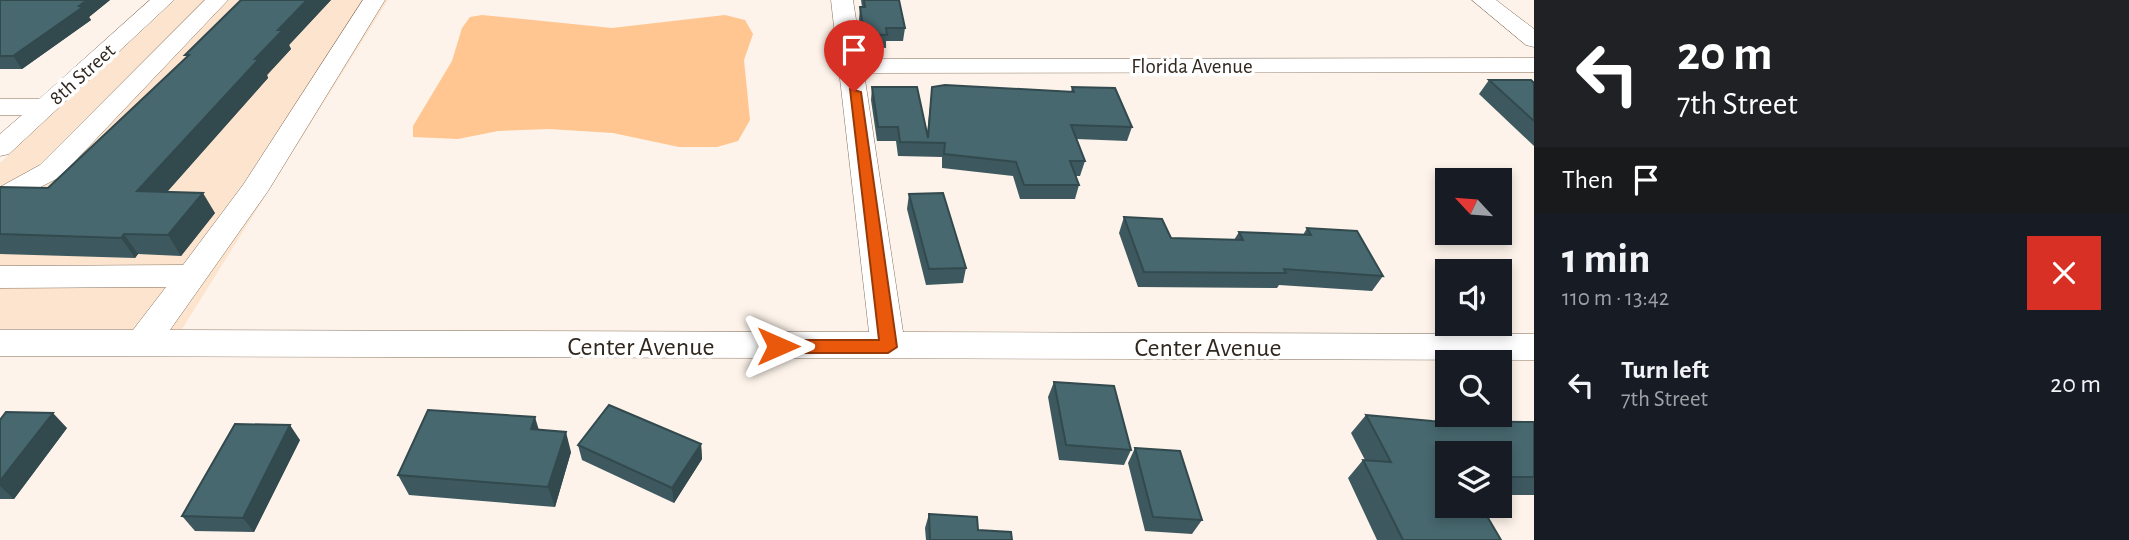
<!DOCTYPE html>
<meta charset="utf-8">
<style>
:root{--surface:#171b24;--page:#20242c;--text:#f1f3f6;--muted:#9ea1a6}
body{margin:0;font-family:"Alegreya Sans",sans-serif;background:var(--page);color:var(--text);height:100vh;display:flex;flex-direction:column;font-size:26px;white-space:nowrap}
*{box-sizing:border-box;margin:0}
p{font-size:23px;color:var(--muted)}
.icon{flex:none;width:38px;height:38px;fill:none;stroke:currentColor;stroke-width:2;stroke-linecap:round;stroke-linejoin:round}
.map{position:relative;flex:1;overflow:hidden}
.drawer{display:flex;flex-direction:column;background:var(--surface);width:595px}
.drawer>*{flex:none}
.banner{background:#202124;color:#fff;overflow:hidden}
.needle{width:46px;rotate:296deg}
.fabs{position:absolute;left:1435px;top:168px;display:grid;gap:14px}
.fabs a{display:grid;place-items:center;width:77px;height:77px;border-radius:0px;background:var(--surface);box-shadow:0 4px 10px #0003;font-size:35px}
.pin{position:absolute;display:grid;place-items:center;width:60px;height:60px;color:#fff;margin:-72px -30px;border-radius:50% 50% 50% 0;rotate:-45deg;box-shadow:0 0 7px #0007}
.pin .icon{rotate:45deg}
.me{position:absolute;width:77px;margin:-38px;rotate:90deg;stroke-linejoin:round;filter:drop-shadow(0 0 5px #0008)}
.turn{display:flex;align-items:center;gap:24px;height:147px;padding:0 28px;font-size:32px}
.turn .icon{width:91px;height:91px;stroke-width:2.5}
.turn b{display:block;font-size:49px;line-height:60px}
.then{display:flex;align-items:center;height:66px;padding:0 28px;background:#0003;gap:14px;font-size:26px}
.round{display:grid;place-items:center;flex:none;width:74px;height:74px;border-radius:0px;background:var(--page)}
.overview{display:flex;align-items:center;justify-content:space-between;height:119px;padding:0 28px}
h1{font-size:42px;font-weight:600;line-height:52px}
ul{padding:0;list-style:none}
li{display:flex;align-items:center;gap:21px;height:105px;padding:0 28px}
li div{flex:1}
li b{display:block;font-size:26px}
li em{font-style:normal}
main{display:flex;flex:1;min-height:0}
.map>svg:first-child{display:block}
.built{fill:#fde4ce}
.water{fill:#ffc691}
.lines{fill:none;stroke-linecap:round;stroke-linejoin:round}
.minor-casing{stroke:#85705c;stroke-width:1}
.minor{fill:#fff;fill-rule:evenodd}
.wall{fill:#3d595f}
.shaded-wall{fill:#32494e}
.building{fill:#47686f;stroke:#32494e;stroke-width:2}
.route{fill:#ea580c;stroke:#983908;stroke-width:2}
.labels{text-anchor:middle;stroke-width:7;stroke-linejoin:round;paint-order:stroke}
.far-street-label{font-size:21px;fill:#30271f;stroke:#fff}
.street-label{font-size:26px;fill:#30271f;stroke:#fff}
</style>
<main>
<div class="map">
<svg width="1534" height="540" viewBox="0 0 1534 540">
<rect width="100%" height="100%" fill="#fdf3ea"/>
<!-- built -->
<path class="built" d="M175,0h213l-206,329h-182v-166z"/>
<!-- water -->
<path class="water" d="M482,15l130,13 113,-13 20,5 8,14 -9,26 6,60 -12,21 -21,6h-38l-66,-14 -64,-4 -51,2 -40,8 -45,-2v-11l39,-65 10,-33 8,-11z"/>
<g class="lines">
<!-- minor casing -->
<g class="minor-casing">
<path id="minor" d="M150,0h24l-165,154 -9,2v-22l22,-19h-22v-16h39z
M205,0h23l-168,177 -60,31v-21l40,-22z
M363,0h22l-117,191 -98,139 699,2 -38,-332h22l9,59 672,-1v14l-670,1 39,259 631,2v26l-1534,-4v-26h133l33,-43 -166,1v-22l183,-1 60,-80z
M1472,0h24l38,29v18l-8,-2z"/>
</g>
<!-- minor -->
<use href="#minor" class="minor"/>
</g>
<!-- wall -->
<path class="wall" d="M0,0h110l-21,17 2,3 -69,49h-22z
M241,0h90l-42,45 2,4 -24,26 1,3 -101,114 48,21 -34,43 -43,-2 -3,4 -135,-4v-67l48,1 139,-131 -2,-2z
M861,0h38l6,28 -2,13h-17v7l-23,-1 -4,-27 1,-13h2z
M1489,80l45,3v63l-55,-52z
M872,87l55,47 5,-47 139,5 1,-5 60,40 -5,14 -51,-2 9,22 -5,15h-4l3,9 -4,14h-55l-7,-23 -71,-8v-11l-44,-1 -2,-15h-19l-6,-41z
M909,194l57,74 -3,15 -37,2 -19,-76z
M1124,217l47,21 63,2 5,-8 64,3 4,-7 76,48 -11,15 -93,-6 -2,3 -139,-1 -19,-54z
M1054,382l77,68 -7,15 -65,-5 -11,-63z
M1366,415l66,6 102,1v73h-34v-42h-53l54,87h-124l-29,-62 15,-18h2l-14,-27z
M0,420l67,8 -53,71h-14z
M539,430l32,22 -16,55 -146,-12 -11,-20z
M300,440l-46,92 -59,-1 -13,-15z
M701,444l1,15 -28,44 -92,-43 -4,-15z
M1135,448l67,72 -10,14 -47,-3 -17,-68z
M929,514l49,16 34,10h-86l-1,-12z"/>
<!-- shaded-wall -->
<path class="shaded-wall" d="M87,0h23l-21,17 2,3 -69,49 -9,-13z
M307,0h24l-42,45 2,4 -24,26 1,3 -118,133 -13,-20 118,-132 23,-29z
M203,193l12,20 -34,43 -13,-21z
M124,234l14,20 -3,4 -14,-20z
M53,413l14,15 -53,71 -14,-13v-5z
M535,417l6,20 -10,-8z
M290,425l10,15 -46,92 -11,-14z
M566,432l5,20 -16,55 -7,-20z
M701,444l1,15 -28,44 -2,-15z"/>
<!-- building -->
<path class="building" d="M0,0h87l-8,6 4,1 -70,49h-13z
M241,0h66l-29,30h5l-28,29h4l-122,132 66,2 -35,42 -44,-1 -3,4 -121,-4v-47l48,1 141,-133h-4z
M864,0h35l6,28h-19l1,7 -23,-1 -4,-27h5z
M1489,80h42l3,3v38z
M945,85l129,7 -2,-5 43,1 17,39 -61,-2 14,36h-15l9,24h-55l-8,-23 -72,-8 1,-11 -45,-1 -2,-15h-20l-6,-40h45l11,51 4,-51z
M943,193l23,75 -37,1 -20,-75z
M1124,217l38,2 9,19 72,2 -4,-8 72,3 -4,-7 50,3 26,45 -99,-7 2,4 -142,-1z
M1054,382l60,4 17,64 -65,-5z
M609,405l92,39 -29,44 -94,-43z
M428,410l107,7 -4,12 35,3 -18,55 -150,-12z
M6,412l47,1 -53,68v-61z
M1366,415l66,6 102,1v55h-34v-24h-53v53h34l20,34h-98l-40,-80 28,2z
M235,424l55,1 -47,93 -61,-2z
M1135,448l45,3 22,69 -49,-3z
M929,514l48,3 1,13 33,2 1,8h-82z"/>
<!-- route -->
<path class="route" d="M850,89l11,3 36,255 -9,6h-110l-9,-7 9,-6h101z"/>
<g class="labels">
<!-- far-street labels -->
<g class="far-street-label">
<text x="1192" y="73">Florida Avenue</text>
<text transform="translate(82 74) rotate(-42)" y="7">8th Street</text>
</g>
<!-- street labels -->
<g class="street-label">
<text x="641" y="355">Center Avenue</text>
<text x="1208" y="356">Center Avenue</text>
</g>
</g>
</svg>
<div class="fabs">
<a><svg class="needle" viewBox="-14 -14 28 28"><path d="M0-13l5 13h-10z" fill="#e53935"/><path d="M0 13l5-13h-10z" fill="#9ea1a6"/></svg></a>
<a><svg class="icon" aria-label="sound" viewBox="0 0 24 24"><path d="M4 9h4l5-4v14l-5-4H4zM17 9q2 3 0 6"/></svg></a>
<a><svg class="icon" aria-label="search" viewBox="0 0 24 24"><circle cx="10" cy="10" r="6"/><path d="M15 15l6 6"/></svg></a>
<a><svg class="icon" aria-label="layers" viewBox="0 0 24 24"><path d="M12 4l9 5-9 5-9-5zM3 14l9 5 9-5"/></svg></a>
</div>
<div class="pin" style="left:854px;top:92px;background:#d93025"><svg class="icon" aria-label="arrive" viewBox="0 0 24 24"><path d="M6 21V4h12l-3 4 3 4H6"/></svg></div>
<svg class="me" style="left:778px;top:346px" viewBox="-20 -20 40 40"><path d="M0-17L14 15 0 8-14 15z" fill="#ea580c" stroke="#fff" stroke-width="4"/></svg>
</div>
<section class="drawer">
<div class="banner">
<div class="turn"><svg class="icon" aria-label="left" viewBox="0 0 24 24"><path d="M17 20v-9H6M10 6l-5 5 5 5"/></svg><div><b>20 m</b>7th Street</div></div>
<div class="then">Then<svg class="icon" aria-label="arrive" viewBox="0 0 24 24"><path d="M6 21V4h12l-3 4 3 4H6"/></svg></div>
</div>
<div class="overview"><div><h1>1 min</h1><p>110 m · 13:42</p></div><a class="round" style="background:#d93025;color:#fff"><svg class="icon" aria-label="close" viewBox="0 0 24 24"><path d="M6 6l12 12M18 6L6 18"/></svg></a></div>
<ul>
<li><svg class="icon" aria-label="left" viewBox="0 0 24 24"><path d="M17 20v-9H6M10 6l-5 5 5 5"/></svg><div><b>Turn left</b><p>7th Street</p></div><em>20 m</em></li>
</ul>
</section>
</main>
